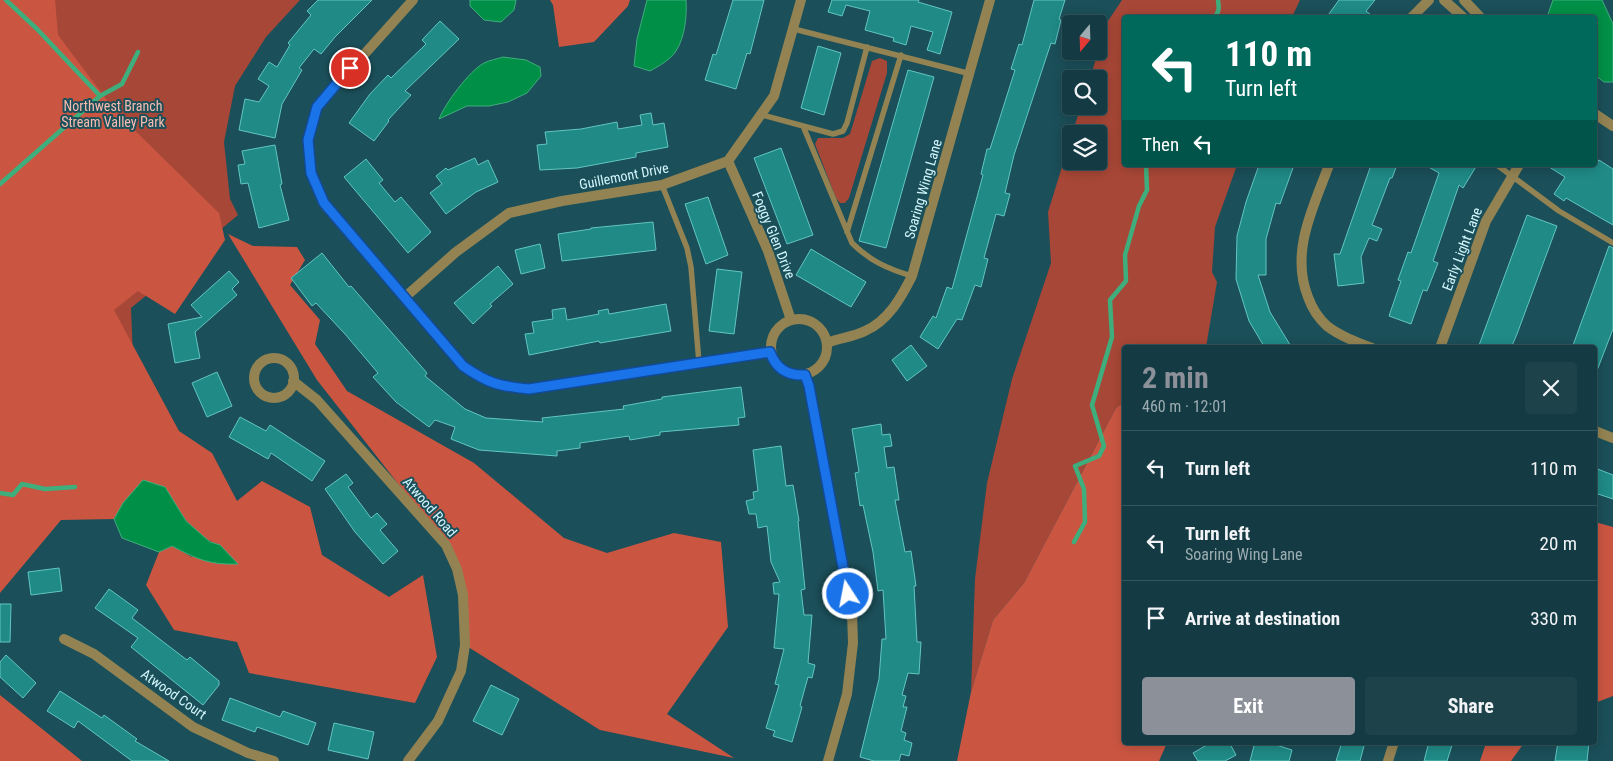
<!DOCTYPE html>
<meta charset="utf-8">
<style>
:root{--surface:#143b43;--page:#1d424a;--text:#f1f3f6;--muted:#9dadb2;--line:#33555c;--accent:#8c9099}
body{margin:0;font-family:"Roboto Condensed",sans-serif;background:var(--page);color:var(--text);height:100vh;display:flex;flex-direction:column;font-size:19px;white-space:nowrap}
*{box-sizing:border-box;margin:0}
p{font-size:16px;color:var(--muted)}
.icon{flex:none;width:28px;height:28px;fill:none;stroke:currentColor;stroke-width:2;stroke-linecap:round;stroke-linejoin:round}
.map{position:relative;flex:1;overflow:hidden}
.panel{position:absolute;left:1122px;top:345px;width:475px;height:400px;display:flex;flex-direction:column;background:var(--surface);border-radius:5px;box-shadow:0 2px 12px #0003,0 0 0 1px var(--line)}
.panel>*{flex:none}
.top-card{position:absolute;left:1122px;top:15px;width:475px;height:152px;border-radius:5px;box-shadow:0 2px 12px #0003,0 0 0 1px var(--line);background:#00695c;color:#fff;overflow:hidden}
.needle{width:32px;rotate:199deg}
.controls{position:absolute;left:1062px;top:15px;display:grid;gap:10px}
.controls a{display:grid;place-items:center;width:45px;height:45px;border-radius:5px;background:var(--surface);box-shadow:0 2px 12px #0003,0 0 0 1px var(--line);font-size:25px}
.pin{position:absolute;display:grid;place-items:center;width:42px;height:42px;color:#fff;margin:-21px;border:2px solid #fff;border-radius:50%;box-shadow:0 1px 5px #0007}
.me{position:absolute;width:55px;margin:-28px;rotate:349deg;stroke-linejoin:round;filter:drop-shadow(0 0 4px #0008)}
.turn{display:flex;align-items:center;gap:18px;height:105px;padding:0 20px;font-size:22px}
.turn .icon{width:65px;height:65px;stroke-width:2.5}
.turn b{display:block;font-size:35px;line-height:42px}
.then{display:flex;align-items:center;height:48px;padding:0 20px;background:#0003;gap:10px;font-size:19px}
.round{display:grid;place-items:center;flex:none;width:52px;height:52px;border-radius:5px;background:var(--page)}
.head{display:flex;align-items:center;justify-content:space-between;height:85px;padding:0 20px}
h1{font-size:30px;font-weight:700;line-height:38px;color:var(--accent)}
.button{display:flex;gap:10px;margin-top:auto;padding:10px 20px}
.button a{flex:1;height:58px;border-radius:5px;background:var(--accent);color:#fff;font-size:20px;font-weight:700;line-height:58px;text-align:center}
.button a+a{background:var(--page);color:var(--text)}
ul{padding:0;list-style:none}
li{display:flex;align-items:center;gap:15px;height:75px;padding:0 20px;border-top:1px solid var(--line)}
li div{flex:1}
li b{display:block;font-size:19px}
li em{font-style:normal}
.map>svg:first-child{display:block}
.green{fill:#a74737}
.forest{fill:#ca5642}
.water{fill:#008f46;stroke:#3fae7d}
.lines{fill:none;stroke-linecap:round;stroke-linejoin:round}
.stream{stroke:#3fae7d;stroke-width:4.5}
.building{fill:#1f8a86;stroke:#62c6c1}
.service{stroke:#938353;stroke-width:5.5}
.minor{stroke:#938353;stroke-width:10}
.tertiary{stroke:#938353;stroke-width:10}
.route-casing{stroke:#114b97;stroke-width:12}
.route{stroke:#1a73e8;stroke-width:9}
.labels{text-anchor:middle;stroke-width:4;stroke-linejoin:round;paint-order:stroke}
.park-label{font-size:14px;fill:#f8bbaf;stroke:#1b4f59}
.street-label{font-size:14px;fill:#d3f6fd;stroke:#1b4f59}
</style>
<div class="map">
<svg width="1613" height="761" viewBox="0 0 1613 761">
<rect width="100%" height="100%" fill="#1b4f59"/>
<!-- green -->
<path class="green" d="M0,0h300l-34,37 -31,49 -11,56 6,57 8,16 -31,26 2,3 -78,64 4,99z
M1122,0h178l-8,17 -167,1v147h112l-22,62 -3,45 5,10 -11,65 -81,1v53l-9,7 -92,175 -31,37 -22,72 4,-113 12,-96 25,-104 39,-116 -3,-51 23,-74v23h28v-27h-27l9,-28h18v-27h-9l16,-55z
M880,58l7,3v12l-38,125 -4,5h-5l-4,-5 -21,-54 3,-6h25l7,-4 22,-73z"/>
<!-- forest -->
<path class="forest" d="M0,0h55l3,35 57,76 104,102 6,27 -50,74 -37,-23 -24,19 65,121 33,22 25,48 25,-20 48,26 12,48 67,42 34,-22 14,82 -22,46 -166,-30 -12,-31 -63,-12 -28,-45 13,-33 13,-6 20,11 28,-12c-27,-8 -42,-35 -55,-58l-42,16 -9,16 -53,1 -61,73z
M550,0h80l-2,6 -34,36 -35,5 -6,-42z
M228,234l25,12 44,1 8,13 -15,25 30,35 -5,24 32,47 127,72 90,75 43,15 67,-20 47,9 7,85 -61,87 67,44 -134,-28 -135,-85 -2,-50 -17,-50 -129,-165z
M1125,401v341l42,1 -8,18h-202l14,-69 22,-72 31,-37 92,-175z
M1595,522l18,5v169l-18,7z
M0,695l82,66h-82z
M1486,743v-1l38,1 -13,18h-31z"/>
<!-- water -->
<path class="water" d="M470,0h46l-2,10 -13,12 -17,-2 -14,-14z
M647,0h39c1,16 -1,37 -10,51 -6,9 -17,15 -26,20l-16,-5 3,-27z
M1553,0h49l11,24v58h-9l-9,-7v-57l-48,-1z
M503,57l23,3 14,7 1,9 -14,17 -19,9 -19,4h-22l-28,13c6,-15 30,-48 45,-56 6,-3 13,-4 19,-6z
M143,480l22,7 21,34 24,21 10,3 18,19c-29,1 -41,-5 -66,-18l-13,6 -37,-14 -8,-19 9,-16z"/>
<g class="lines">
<!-- stream -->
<path class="stream" d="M1213,18c7,-5 6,-11 5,-18
M100,96l22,-12 16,-32
M0,184l100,-88 -63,-67 -31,-29
M0,493l13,2 9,-11 23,5 30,-2
M1074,542l11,-20 -1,-33 -9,-23 24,-10 5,-10 -12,-41 20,-68 -2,-37 16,-19 -1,-26 14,-49 8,-16 -1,-25"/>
</g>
<!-- building -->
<path class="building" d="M318,0h54l-37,37 -14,17 -7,-5 -15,19 3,2 -20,34 -7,34 -36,-8 6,-31 14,3 10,-16 -11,-7 11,-17 8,5 13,-22 -2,-2 23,-28 -4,-4z
M733,0h31l-14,54 -3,-1 -11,36 -31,-9 8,-26 3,1z
M832,0h87l-1,2 34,10 -12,42 -13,-4 6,-18 -22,-6 -5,19 -13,-4 1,-3 -29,-8 5,-19 -24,-6 -4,11 -14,-4z
M1034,0h31l-6,19 2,1 -6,24 -4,-1 -37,112 -9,38 5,1 -6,22 -8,-2 -12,44 4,1 -7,28 -6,-2 -13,35 -5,-1 -19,30 -18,-12 13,-21 3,2 11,-31 5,2 31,-114 -2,-1 6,-25h3l25,-79 -4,-1 8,-25 3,1z
M1339,0h36l-9,11 9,7h-49z
M440,21l19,18 -54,52 6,4 -23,25 1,1 -15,20 -25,-18 21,-29 18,-19 3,3 35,-34 -4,-4z
M818,46l23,7 -17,62 -23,-7z
M908,70l26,7 -48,171 -27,-7z
M651,113l2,12 11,-2 4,24 -32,6v4l-59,11 -37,2 -3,-25 10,-1 -2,-12 36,-3 36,-7 1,7 24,-4 -2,-10z
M275,145l7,39 -2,1 9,35 -30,8 -11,-45 -7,1 -3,-19 7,-1 -3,-13z
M781,148l32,87 -26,9 -33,-86z
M475,158l3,7 10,-5 10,22 -22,10 -30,22 -16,-21 12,-9 -6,-8 10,-8 2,2z
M366,159l17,21 -4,3 16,19 6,-5 30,35 -23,21 -64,-76z
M1599,160l14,9v56l-47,-27 -2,3 -10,-7 11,-17 -19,-12h49z
M1259,165h35l-14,39 -4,-1 -10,36v36h-8l12,37 22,36h-27l-16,-27 -13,-42 1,-43 9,-34z
M1371,165h26l-5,13h-2l-18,47 10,4 -5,12 -8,-3 -8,19 3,26 -26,3 -4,-32h6z
M1425,165h52l-14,23 -4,-3 -26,76 5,2 -11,28 -4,-1 -12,34 -22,-8 12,-35 -3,-1 10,-28 3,1 28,-80z
M708,197l20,58 -22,9 -21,-60z
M1527,215l30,11 -40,108 -6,14h-33z
M653,222l3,28 -94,11 -4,-27 33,-5v-1z
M540,244l5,24 -24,6 -6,-24z
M1609,246l4,2v81l-17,44 -1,-25h-23z
M811,249l55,33 -15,25 -55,-32z
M322,253l27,34 2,-1 76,87 -2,3 40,33 21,9 57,4 -1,-4 82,-9 -1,-3 39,-7v-2l79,-10 4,30 -7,1 1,7 -79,7v3l-30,5 -1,-4 -49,7v5l-23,3v5l-78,-6 -28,-11 4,-12 -20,-7 -6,7 -33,-25 -23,-25 5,-4 -33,-39 -29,-31 -4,3 -21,-28z
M498,266l15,18 -23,20 2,2 -19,18 -19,-21z
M717,269l25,3 -8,62 -25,-3z
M229,271l10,11 -7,7 5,6 -42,37 5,26 -25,5 -7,-39 34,-7 -11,-12z
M666,304l5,27 -71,12 -1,-2 -70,14 -4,-21 9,-1 -2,-11 21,-3 -1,-9 13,-2 2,12 32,-6 -1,-3 10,-2 1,5z
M911,345l16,21 -20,15 -15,-21z
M217,372l15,34 -25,11 -15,-34z
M240,417l26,14 4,-6 55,36 -13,20 -41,-28 -3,6 -39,-22z
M881,424l1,11 8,-1 2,12 -8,1 3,21 7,-1 5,33h-4l10,52 6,-1 5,35h-2l3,56h4l-2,32 -11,-1 -6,22 4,1 -3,11h4l-6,24 5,2 -2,7 8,3 -3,13 -8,-2 -2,7h-25l-14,-4 19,-78 3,-40h4l-3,-49 -5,1 -5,-39 -10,-47 -3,1 -5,-33 4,-1 -7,-43z
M781,446l5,40 7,-1 6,36h-1l7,68 -4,1 3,25h8l-4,48 7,2 -3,13 -4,-1 -8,29 2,1 -10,35 -19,-6 2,-5 -9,-3 13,-43 -4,-1 9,-35 -10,-1 5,-54h-5l-1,-11 7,-1 -9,-20 -4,-36 -9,2 -2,-14h-7l-3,-13 8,-2 -1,-7 5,-1 -5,-41z
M1595,468l18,7v24l-18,-6z
M346,474l7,9 -5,4 23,31 6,-5 10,11 -7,6 18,21 -15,13 -28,-32 -30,-43z
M59,568l3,23 -31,4 -3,-23z
M109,589l29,21 -6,8 55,42 3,-3 29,24v4l-16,20 -72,-58 7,-9 -43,-30z
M0,604h11l-1,38h-10z
M6,655l30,28 -13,15 -23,-21v-15z
M491,685l28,14 -17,36 -29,-14z
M60,691l42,27 2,-3 33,24 -2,2 34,20h-37l-54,-40 -4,7 -27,-17z
M230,698l50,19 3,-6 33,12 -8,22 -51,-18 -2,5 -33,-12z
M334,723l40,9 -6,27 -40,-9z
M1212,742h17l7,13 -11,6h-27l-5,-8z
M1255,742h12l25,8 -3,11h-39z
M1342,742h23l-5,19h-24z
M1429,742h24l-6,19h-23z
M1558,742h31l-2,19h-32z"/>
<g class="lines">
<!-- service -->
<path class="service" d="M794,29l177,45
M762,115l71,19 10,-3 4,-8 20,-76
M803,126l49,117c18,18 36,26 60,33
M1497,165l62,46 54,32
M662,185l25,63 4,19 8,96
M847,232l54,-177"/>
<!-- minor -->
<path class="minor" d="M413,0l-96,107 -9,33 3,33 12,30 140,163c25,17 37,20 66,23l241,-37
M1411,18l18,-18
M728,161l40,90 23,69
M1329,165c-16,43 -39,87 -21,132 4,11 10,21 19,29 13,10 29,16 45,22
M404,298l52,-46 53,-39 53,-12 100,-16 66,-24 46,-65 27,-96
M771 347a28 28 0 1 1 56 0a28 28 0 1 1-56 0Z
M827,343c12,-5 26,-6 38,-12 23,-10 36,-33 47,-55l78,-276
M1440,348l46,-127 33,-56
M254 378a20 20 0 1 1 40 0a20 20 0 1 1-40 0Z
M805,375l4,11 43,227 1,30 -6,51 -19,67
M293,381l24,19 129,145 11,24 6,26 2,50 -4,26 -23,50 -30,40
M1595,431l18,7
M64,639l30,15 99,73 55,26 26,8
M1388,761l6,-19"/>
<!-- tertiary -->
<path class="tertiary" d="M1444,0l20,18
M1464,0l17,18
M1595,114l18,12"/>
</g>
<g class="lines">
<!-- route casing -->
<g class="route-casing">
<path id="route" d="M350,68l-33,39 -9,33 3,33 13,30 139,163c26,18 36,20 66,23l241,-37c6,17 18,24 35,23l4,11 39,208"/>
</g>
<!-- route -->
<use href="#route" class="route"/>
</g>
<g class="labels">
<!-- park labels -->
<g class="park-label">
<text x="113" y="111">Northwest Branch<tspan x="113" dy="16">Stream Valley Park</tspan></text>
</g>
<!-- street labels -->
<g class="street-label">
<text transform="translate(624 176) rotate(-11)" y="5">Guillemont Drive</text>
<text transform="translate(923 189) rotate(-74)" y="5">Soaring Wing Lane</text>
<text transform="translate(774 235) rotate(68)" y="5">Foggy Glen Drive</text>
<text transform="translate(1462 249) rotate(-69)" y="5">Early Light Lane</text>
<text transform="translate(430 507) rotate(49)" y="5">Atwood Road</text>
<text transform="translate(174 694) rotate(35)" y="5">Atwood Court</text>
</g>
</g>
</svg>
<div class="controls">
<a><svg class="needle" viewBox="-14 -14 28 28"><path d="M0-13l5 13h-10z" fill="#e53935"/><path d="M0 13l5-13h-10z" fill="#9dadb2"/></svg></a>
<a><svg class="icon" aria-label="search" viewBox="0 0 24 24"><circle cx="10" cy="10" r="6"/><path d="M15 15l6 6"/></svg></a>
<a><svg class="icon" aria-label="layers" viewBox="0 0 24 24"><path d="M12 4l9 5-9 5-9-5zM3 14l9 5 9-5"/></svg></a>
</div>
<div class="pin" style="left:350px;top:68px;background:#d93025"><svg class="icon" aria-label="arrive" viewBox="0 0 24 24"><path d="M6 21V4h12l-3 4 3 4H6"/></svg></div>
<svg class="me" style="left:848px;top:594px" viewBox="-20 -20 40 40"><circle r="17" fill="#1a73e8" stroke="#fff" stroke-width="3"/><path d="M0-11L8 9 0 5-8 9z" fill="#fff"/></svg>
<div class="top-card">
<div class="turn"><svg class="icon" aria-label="left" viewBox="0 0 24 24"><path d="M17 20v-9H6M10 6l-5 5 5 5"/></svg><div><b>110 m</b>Turn left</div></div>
<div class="then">Then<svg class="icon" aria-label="left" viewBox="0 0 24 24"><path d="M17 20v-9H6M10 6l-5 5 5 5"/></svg></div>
</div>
<section class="panel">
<div class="head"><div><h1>2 min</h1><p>460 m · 12:01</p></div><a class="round"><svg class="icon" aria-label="close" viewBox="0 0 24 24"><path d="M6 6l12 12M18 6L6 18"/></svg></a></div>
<ul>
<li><svg class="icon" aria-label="left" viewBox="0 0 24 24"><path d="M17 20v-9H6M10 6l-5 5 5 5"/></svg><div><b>Turn left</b></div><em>110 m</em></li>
<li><svg class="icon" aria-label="left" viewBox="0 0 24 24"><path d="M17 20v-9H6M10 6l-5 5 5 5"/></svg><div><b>Turn left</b><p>Soaring Wing Lane</p></div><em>20 m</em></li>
<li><svg class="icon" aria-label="arrive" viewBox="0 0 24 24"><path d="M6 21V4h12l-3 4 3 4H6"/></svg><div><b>Arrive at destination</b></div><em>330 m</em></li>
</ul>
<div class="button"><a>Exit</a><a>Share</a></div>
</section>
</div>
